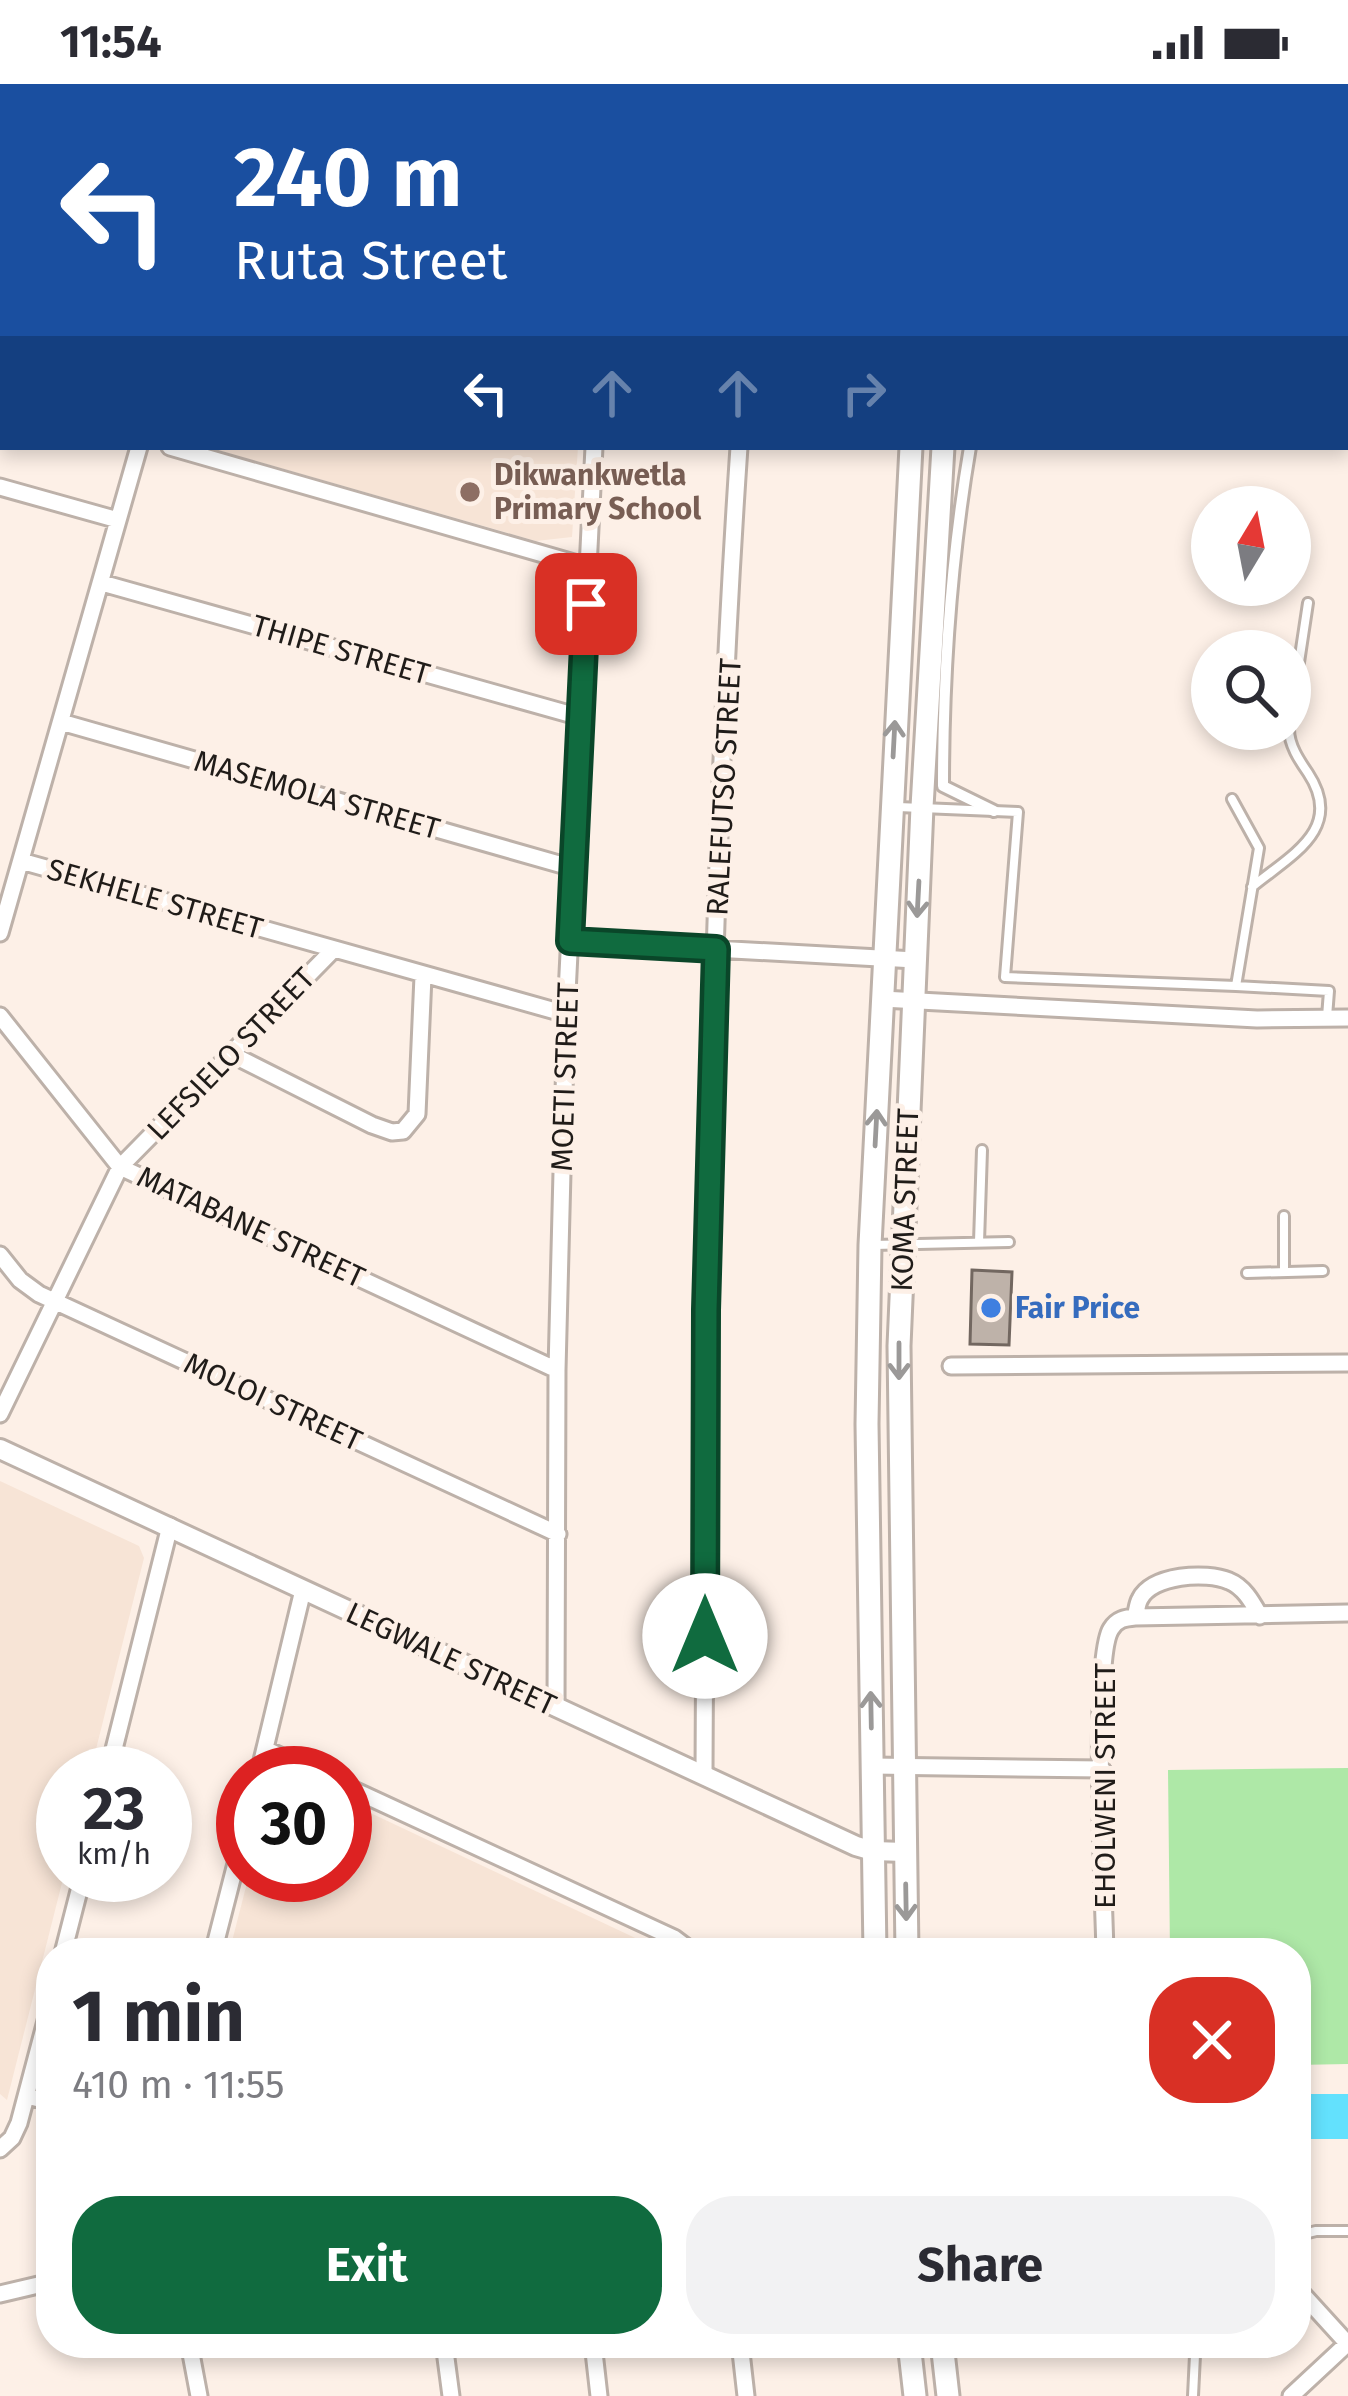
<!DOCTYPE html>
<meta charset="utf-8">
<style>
:root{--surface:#fff;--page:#f2f2f3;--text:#2b2b33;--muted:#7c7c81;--accent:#106b3f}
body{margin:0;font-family:"Fira Sans",sans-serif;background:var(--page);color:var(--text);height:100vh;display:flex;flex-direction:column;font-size:45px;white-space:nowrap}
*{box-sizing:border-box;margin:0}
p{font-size:39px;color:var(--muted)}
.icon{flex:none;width:66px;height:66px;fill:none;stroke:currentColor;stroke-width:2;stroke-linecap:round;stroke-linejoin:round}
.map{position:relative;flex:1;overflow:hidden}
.side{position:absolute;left:36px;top:1854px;width:1275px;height:420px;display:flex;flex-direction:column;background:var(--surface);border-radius:48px;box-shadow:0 6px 18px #0003}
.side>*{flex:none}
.hud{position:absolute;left:0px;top:0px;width:1350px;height:366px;box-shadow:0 6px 18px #0003;background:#1a4fa0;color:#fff;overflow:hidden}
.needle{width:78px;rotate:10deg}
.fabs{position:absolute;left:1191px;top:402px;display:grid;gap:24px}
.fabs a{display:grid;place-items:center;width:120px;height:120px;border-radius:50%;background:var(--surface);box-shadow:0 6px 18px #0003;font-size:60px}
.speed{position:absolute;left:36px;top:1662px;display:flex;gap:24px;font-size:60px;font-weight:700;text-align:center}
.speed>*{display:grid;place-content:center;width:156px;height:156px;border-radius:50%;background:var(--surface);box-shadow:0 6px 18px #0003;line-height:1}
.speed small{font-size:30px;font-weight:400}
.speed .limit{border:18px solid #d22;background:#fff;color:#111}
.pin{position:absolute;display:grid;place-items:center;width:102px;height:102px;color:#fff;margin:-51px;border-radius:24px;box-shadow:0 6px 18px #0006}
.me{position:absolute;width:132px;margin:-66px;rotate:0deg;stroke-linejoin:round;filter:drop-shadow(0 0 9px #0008)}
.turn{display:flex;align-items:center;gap:42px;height:252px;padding:0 36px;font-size:54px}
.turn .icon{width:156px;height:156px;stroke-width:2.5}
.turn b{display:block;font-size:84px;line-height:102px}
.lanes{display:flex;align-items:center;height:114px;padding:0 36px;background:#0003;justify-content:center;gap:60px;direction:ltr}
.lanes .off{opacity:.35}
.round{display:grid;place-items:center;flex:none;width:126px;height:126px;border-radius:48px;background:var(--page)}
.headline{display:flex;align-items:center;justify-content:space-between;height:204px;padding:0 36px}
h1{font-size:72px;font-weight:700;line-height:90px}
.primary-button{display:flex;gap:24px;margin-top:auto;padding:24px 36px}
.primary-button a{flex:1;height:138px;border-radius:48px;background:var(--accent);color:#fff;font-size:48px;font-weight:700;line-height:138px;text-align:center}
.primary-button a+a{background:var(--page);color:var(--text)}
.status{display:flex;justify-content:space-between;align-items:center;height:84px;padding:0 60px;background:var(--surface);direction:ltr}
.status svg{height:33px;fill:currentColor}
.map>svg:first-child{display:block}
.built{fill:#f7e4d6}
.green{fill:#aee8a7}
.water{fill:#63e1fd}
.building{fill:#beb2a9;stroke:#726760;stroke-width:3}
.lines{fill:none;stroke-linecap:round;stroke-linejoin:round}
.service-casing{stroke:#bdb1a9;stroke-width:14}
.pedestrian-casing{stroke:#bdb1a9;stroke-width:16}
.minor-casing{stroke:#bdb1a9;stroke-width:21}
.tertiary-casing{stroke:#bdb1a9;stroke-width:24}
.secondary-casing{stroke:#bdb1a9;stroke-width:27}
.service{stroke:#fff;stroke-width:8}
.pedestrian{stroke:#fff;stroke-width:10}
.minor{stroke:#fff;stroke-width:15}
.tertiary{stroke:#fff;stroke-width:18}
.secondary{stroke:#fff;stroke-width:21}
.oneway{stroke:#9b9998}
.route-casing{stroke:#0a4629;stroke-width:30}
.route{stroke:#106b3f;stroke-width:21}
.education-dot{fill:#8d6e63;stroke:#fdf0e7;stroke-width:4.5}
.shop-dot{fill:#3f7fe0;stroke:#fdf0e7;stroke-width:4.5}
.labels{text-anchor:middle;stroke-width:10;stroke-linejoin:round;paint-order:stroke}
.education-label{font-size:30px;font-weight:bold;fill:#785e54;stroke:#fdf0e7;text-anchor:start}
.street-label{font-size:30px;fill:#201c19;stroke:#fdf0e7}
.shop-label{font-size:30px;font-weight:bold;fill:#366cbe;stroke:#fdf0e7;text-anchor:start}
</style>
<div class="status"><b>11:54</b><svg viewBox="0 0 49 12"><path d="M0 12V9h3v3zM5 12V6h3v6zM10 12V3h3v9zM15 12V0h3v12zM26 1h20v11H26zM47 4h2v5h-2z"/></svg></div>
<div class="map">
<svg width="1348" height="2312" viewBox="0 0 1348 2312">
<rect width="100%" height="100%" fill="#fdf0e7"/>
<!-- built -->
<path class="built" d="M207,363h371l-6,90 -36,4z
M0,1397l139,65 5,12 -54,215h-27l1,102 -57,225 -7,-6z
M345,1717l320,151v1h-436l20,-78h96z"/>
<!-- green -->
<path class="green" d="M1348,1684v296l-52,1v-112h-126l-2,-183z"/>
<!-- water -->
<path class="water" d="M1296,2010h52v45h-52z"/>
<!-- building -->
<path class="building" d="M972,1186l40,2 -3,73 -39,-1z"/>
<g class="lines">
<!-- service casing -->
<g class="service-casing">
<path id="service" d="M1347,348h1
M1290,638l18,-119
M898,723l120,5 -13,165 231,9 23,-138 -27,-49
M1252,803c39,-32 93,-58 56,-114 -9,-13 -19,-28 -19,-44
M1236,902l93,5 -2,26
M979,1158l3,-92
M873,1161l136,-3
M1284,1187v-55
M1247,1189l76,-2
M1296,2152l20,-5h32
M1193,2312l2,-41 9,-12"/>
</g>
<!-- pedestrian casing -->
<g class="pedestrian-casing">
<path id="pedestrian" d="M1050,3v-3
M970,363c-19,112 -27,226 -27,339l51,25"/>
</g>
<!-- minor casing -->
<g class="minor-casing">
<path id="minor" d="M348,0l18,3
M798,0v3
M94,3l1,-3
M243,3l1,-3
M717,3l4,-3
M0,332l3,-11
M170,363l418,120
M0,403l118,33
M102,499l478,134
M61,638l512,146
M21,777l545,153
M0,849l139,-486
M570,857l345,19
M882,915l375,20 91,-1
M0,932l120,151 437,203
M233,971l139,70 20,7 11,-1 14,-17 6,-138
M0,1171l20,25 19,14 519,240
M951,1282l397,-3
M0,1330l120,-247 213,-217
M1135,1533c2,-6 2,-13 5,-18 12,-24 66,-28 89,-18 15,6 23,21 31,35
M556,1624l1,-338 9,-356 28,-567
M265,1665l52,24
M872,1682l230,3
M108,1689l62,-247
M259,1689l44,-183
M704,1692c2,-443 5,-887 35,-1329
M345,1702l329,152 20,15
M63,1869l20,-78
M213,1869l30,-117
M1105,1869c-1,-50 -13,-295 6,-324 6,-10 14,-11 24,-12l213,-4
M27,2012l24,6
M0,2065l12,-11 7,-15 32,-121
M1296,2203l51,56
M0,2210l51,-12
M189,2259l10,53
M444,2259l7,53
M593,2259l6,53
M740,2259l6,53
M1291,2312l57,-53"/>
</g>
<!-- tertiary casing -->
<g class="tertiary-casing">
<path id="tertiary" d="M0,1365l856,397 17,5 32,1"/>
</g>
<!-- secondary casing -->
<g class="secondary-casing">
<path id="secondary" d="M976,3v-3
M1011,3v-3
M875,1869l-8,-529 3,-179 41,-798
M907,1869l-8,-607 23,-539 21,-360
M909,2259l6,53
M942,2259l6,53"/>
</g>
<!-- service -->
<use href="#service" class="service"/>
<!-- pedestrian -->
<use href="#pedestrian" class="pedestrian"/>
<!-- minor -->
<use href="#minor" class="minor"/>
<!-- tertiary -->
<use href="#tertiary" class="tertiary"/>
<!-- secondary -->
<use href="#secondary" class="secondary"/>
</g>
<!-- one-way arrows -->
<defs><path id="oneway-shaft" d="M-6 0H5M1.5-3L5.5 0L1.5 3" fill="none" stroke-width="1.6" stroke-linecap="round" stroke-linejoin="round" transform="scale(3)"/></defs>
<g class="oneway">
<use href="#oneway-shaft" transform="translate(894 655) rotate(-87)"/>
<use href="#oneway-shaft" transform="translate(918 815) rotate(93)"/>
<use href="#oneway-shaft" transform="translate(876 1044) rotate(-87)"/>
<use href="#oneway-shaft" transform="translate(899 1277) rotate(90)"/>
<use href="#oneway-shaft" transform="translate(871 1626) rotate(-91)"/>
<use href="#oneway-shaft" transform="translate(906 1818) rotate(89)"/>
</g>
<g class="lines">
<!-- route casing -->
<g class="route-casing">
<path id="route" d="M586,520l-16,337 146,8 -10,361 -1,326"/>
</g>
<!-- route -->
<use href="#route" class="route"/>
</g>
<!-- markers -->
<circle class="education-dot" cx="470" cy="408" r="12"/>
<circle class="shop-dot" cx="991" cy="1224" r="12"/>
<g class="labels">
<!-- education labels -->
<g class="education-label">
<text x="494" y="401">Dikwankwetla<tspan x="494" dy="34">Primary School</tspan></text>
</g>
<!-- street labels -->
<g class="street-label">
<text transform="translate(341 566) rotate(16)" y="10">THIPE STREET</text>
<text transform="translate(724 703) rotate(-87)" y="10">RALEFUTSO STREET</text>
<text transform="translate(317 711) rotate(16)" y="10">MASEMOLA STREET</text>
<text transform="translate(155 815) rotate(16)" y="10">SEKHELE STREET</text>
<text transform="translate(231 970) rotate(-46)" y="10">LEFSIELO STREET</text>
<text transform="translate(565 993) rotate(-88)" y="10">MOETI STREET</text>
<text transform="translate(905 1116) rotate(-88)" y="10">KOMA STREET</text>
<text transform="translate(251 1143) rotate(25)" y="10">MATABANE STREET</text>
<text transform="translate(273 1318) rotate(25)" y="10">MOLOI STREET</text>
<text transform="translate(451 1575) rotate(25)" y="10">LEGWALE STREET</text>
<text transform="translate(1105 1702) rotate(-90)" y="10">EHOLWENI STREET</text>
</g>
<!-- shop labels -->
<g class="shop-label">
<text x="1015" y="1234">Fair Price</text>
</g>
</g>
</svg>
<div class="fabs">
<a><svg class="needle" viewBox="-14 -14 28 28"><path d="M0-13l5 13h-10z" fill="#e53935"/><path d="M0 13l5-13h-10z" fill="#7c7c81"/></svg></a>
<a><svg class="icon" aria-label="search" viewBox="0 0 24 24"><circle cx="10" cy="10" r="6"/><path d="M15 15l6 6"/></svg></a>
</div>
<div class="speed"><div>23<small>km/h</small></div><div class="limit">30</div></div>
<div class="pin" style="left:586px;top:520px;background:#d93025"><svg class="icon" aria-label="arrive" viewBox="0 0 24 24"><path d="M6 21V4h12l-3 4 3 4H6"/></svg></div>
<svg class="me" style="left:705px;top:1552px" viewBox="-20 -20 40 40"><circle r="19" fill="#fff"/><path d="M0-13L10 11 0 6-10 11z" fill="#106b3f"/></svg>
<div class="hud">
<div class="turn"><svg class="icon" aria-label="left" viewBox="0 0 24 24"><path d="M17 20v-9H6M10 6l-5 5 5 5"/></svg><div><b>240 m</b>Ruta Street</div></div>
<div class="lanes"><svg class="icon" aria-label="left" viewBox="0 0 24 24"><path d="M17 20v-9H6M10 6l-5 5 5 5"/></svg><svg class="icon off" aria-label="ahead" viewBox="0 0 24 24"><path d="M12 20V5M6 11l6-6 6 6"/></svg><svg class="icon off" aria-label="ahead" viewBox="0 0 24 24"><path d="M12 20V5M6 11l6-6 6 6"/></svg><svg class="icon off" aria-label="right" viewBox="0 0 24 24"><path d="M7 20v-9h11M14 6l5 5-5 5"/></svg></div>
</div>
<section class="side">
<div class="headline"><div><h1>1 min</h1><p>410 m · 11:55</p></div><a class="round" style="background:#d93025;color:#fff"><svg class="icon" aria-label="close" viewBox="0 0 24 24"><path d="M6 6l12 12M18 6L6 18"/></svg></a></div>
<div class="primary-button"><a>Exit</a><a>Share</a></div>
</section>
</div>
